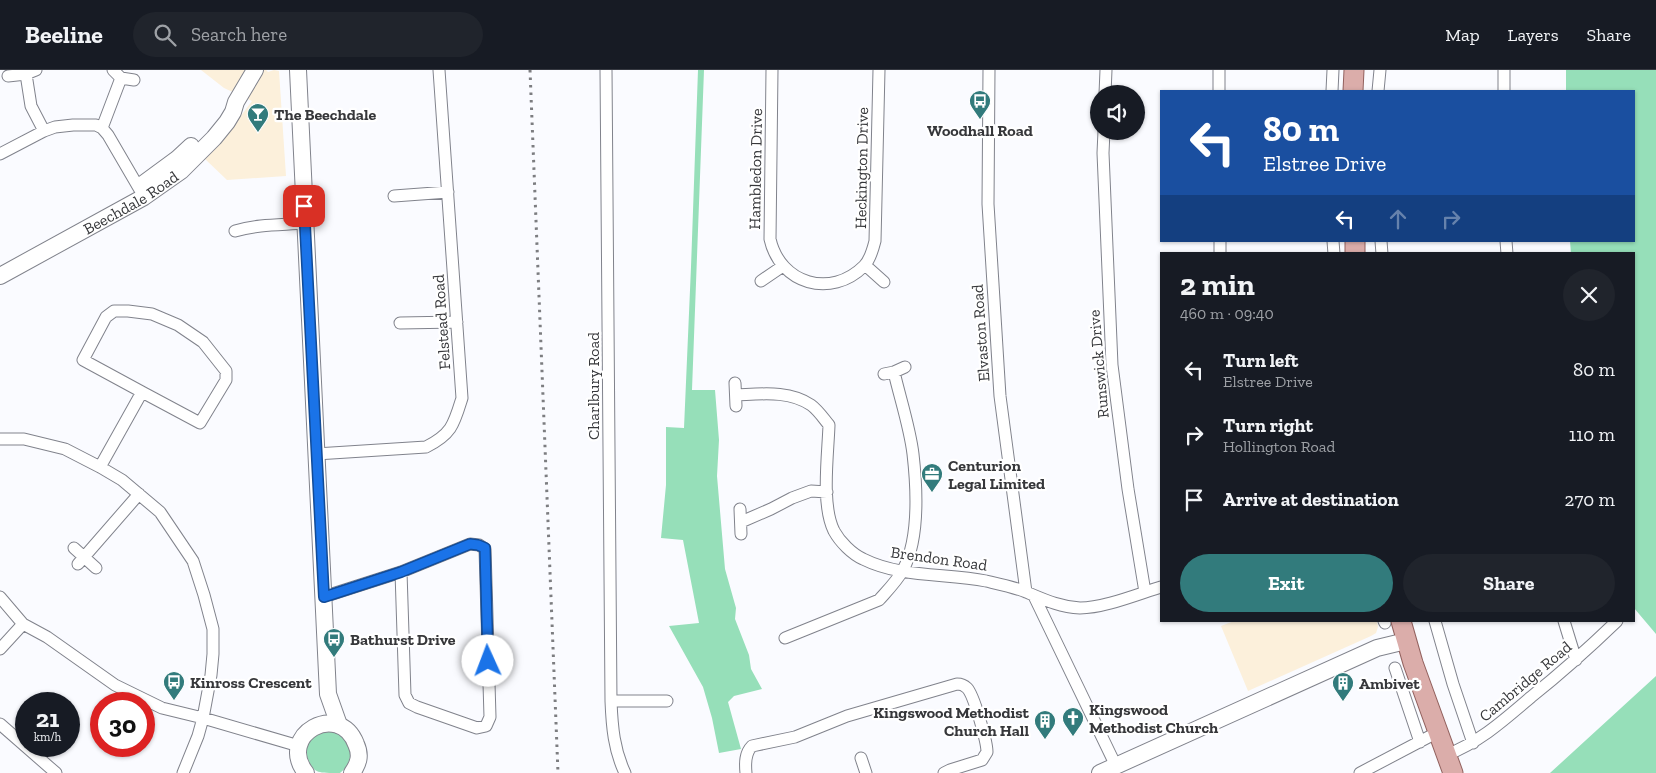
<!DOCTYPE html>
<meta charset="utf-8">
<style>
:root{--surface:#171b24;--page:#20242c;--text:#f1f3f6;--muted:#9ea1a6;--line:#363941;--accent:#327b7c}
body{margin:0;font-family:"Zilla Slab",serif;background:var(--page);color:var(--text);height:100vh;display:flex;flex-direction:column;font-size:19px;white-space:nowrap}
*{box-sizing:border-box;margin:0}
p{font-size:16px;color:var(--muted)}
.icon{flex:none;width:28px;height:28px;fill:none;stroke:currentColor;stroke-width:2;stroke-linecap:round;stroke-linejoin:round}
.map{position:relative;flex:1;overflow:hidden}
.details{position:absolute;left:1160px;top:182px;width:475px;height:370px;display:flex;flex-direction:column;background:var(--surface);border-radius:0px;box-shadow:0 1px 4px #0004}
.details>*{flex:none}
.top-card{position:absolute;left:1160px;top:20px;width:475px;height:152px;border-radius:0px;box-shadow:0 1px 4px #0004;background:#1a4fa0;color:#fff;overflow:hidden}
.controls{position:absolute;left:1090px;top:15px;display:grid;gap:10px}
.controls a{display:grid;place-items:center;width:55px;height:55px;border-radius:50%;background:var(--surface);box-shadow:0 1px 4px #0004;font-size:25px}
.speed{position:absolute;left:15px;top:622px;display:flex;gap:10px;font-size:25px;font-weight:700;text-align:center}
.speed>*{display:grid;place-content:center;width:65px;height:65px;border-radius:50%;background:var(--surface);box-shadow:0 1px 4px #0004;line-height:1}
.speed small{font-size:12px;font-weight:400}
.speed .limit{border:8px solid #d22;background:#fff;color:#111}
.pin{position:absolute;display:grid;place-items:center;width:42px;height:42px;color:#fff;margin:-21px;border-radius:10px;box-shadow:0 2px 8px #0006}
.me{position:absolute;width:55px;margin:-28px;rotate:358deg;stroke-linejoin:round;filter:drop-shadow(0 0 4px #0008)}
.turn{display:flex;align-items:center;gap:18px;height:105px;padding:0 20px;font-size:22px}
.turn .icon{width:65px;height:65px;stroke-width:2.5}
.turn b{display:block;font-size:35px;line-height:42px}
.lanes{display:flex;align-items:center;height:48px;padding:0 20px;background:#0003;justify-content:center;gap:25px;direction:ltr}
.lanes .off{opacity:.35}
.round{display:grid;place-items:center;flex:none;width:52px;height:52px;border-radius:26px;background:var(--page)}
.overview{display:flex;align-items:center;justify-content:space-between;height:85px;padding:0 20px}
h1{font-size:30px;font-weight:800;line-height:38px}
.primary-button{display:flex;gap:10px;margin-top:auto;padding:10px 20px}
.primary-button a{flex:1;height:58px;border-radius:30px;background:var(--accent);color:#fff;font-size:20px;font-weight:800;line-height:58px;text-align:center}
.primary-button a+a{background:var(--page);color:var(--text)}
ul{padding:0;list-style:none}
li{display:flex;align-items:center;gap:15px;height:65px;padding:0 20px}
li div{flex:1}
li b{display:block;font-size:19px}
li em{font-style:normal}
header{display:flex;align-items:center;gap:30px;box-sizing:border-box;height:70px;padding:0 25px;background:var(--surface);border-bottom:1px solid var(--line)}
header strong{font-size:24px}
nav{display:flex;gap:28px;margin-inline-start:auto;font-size:18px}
.search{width:350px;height:45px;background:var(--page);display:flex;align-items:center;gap:12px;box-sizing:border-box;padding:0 18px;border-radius:28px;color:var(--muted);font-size:19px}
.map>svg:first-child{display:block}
.commercial{fill:#fcf0db}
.green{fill:#96dfb9}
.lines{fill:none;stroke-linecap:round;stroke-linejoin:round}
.street-casing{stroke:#81838c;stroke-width:13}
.secondary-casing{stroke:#81838c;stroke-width:18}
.primary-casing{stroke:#92615e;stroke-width:21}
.street{stroke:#fff;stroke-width:11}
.secondary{stroke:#fff;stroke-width:16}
.primary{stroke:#dbadaa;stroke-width:19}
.rail{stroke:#7c7d80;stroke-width:3;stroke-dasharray:2.5 5;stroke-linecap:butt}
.route-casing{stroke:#114b97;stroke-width:12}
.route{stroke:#1a73e8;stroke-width:9}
.labels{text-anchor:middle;stroke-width:4.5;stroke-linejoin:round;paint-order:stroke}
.poi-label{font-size:16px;font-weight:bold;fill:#36373a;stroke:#fff;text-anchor:start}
.street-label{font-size:16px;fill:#36373a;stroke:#fff}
</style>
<header>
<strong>Beeline</strong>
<div class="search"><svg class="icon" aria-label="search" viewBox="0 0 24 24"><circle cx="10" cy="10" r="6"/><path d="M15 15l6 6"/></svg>Search here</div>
<nav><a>Map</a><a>Layers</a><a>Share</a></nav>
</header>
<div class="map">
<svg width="1656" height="703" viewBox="0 0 1656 703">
<rect width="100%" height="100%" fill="#fafbff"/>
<!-- commercial -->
<path class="commercial" d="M201,0h65l2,2 6,-2 5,1 7,105 -59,4 -22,-21 23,-26 24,-32 -28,-13z
M1234,551h143l1,6 -2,6 -5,3 -123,55 -27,-65z"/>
<!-- green -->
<path class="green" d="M698,0h6l-12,320h23l4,50 -2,36 8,93 11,39 -1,11 14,36 2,14 11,20 -28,7 -6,6 13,47 -22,4 -7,-35 -9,-31 -34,-61 30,-3 -16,-83 -22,-2 5,-53v-58l18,1 7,-161z
M1566,0h90v564l-22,-26v-354h-63l-1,-13h64v-150h-68z
M1656,606v97h-106z
M316,661h22l13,18c-1,11 -2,17 -11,24 -28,0 -26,0 -36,-23z"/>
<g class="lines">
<!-- street casing -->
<g class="street-casing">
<path id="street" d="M36,0l-10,4 5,32 13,25
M113,0l8,8 13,2
M606,0l5,631c1,26 3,49 14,72
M772,0l-2,169c10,45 61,60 94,27 6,-6 9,-17 11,-25l4,-171
M989,0l-1,134 12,192 26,196
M8,6l18,-2
M1219,21v-21
M1332,21l1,-21
M1378,21l2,-21
M1504,21v-21
M1105,24l1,-24
M102,58l19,-50
M1104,61l-1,22 9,212 16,124 17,103
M0,84l44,-23 11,-4 18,-2h23l6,3 6,7 35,60
M394,126l54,-4
M235,161c24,-7 46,-6 70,-8
M1220,171v13
M1333,171l1,13
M1381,171l1,13
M1506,171l1,13
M865,195l19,17
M761,211l22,-15
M400,253l57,-1
M884,304l10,-2 11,-5
M735,313l1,23
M736,325c25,-1 53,-5 75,10 7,5 13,14 18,20 -1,30 -8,80 5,106 6,11 18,23 29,28 38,19 83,14 123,22 13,3 28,6 40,11 19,8 34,15 54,16 24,0 58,-14 81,-21
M0,369h24l41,10 35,18 22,13 38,32 33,49 11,34 9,34v25l-2,21 -8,43 -5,18 -15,37
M316,384l110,-7c26,-13 28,-23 36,-49l-23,-328
M100,397l42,-75 58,31 26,-43v-9l-23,-29 -25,-17 -26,-11 -24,-3h-14l-8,6 -23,43 59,32
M740,439l1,25
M741,452l30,-13 21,-11 19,-7 16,1
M74,478l22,20
M78,494l61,-70
M1034,526l82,170
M0,527l23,27 24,13 68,48 47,23 41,10 96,28
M323,527l78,-25 69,-28 9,1 6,4 5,168 -4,9 -9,2 -60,-21 -8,-4 -4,-8 -4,-123
M1384,551l1,2
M1435,551l18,63 20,59
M1564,551l12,39
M785,568l94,-38c8,-9 18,-19 24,-30 17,-32 14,-81 10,-116 -3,-26 -13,-56 -19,-82
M0,579l23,-25
M1395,598l25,74
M611,631h56
M0,654l56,49
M1446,685c34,-13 58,-35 85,-58 30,-24 58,-49 86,-76
M861,688l5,15
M746,703c-1,-10 -1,-20 6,-27l43,-9 52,-21 110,-32c4,0 7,1 10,4 7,7 20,54 20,64l-5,8 -32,10 -6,3
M1360,703l78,-41"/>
</g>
<!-- secondary casing -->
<g class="secondary-casing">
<g id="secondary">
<path d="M298,0l30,624 11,31"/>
<path d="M143,114l34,-25 14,-13"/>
<path id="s1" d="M0,206l144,-79 37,-26 33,-33 13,-16 6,-10 3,-10 19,-32"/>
<path d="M306,703c-30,-38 33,-73 50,-29 5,11 3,19 -4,29"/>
<path d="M1100,703l277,-125 29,-7"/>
</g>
</g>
<!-- primary casing -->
<g class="primary-casing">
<path id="primary" d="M1353,21l1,-21
M1355,171v13
M1401,551l12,42 40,110"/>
</g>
<!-- street -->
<use href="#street" class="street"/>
<!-- secondary -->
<use href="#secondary" class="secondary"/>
<!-- primary -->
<use href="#primary" class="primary"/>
<!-- rail -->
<path class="rail" d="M530,0l28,703"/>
</g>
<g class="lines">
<!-- route casing -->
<g class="route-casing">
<path id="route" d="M304,136l20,391 77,-25 69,-28 8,1 7,3 3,113"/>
</g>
<!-- route -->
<use href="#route" class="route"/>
</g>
<!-- icons -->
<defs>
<g id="bus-pin" transform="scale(1.125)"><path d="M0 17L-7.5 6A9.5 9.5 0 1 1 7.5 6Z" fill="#327b7c" stroke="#fff"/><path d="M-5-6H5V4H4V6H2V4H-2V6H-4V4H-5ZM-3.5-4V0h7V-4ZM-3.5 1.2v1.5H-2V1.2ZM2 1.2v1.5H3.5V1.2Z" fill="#fff"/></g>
<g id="bar-pin" transform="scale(1.125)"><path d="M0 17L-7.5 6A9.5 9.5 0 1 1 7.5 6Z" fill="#327b7c" stroke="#fff"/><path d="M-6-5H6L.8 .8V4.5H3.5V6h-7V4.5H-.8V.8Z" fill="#fff"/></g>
<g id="office-pin" transform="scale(1.125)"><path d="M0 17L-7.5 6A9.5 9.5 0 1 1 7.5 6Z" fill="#327b7c" stroke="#fff"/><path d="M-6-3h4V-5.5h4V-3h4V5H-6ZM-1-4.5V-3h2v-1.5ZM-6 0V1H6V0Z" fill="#fff"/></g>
<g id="building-pin" transform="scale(1.125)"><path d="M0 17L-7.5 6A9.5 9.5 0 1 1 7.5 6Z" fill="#327b7c" stroke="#fff"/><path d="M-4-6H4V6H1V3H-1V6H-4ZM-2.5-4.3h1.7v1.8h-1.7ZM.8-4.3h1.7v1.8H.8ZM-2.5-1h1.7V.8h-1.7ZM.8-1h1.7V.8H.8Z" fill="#fff"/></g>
<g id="church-pin" transform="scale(1.125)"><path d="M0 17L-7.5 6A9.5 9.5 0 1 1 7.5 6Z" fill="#327b7c" stroke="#fff"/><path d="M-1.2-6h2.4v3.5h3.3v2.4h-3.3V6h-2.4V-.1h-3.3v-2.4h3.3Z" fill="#fff"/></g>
</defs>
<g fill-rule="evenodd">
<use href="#bus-pin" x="980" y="31"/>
<use href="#bar-pin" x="258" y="44"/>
<use href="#office-pin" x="932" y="404"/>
<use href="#bus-pin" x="334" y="569"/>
<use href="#bus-pin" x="174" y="612"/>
<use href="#building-pin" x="1343" y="613"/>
<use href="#church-pin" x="1073" y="648"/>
<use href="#building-pin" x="1045" y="651"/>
</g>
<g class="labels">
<!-- poi labels -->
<g class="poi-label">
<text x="274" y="50">The Beechdale</text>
<text x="980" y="66" text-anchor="middle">Woodhall Road</text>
<text x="948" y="401">Centurion<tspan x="948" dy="18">Legal Limited</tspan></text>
<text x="350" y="575">Bathurst Drive</text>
<text x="190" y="618">Kinross Crescent</text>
<text x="1359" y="619">Ambivet</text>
<text x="1089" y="645">Kingswood<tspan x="1089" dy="18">Methodist Church</tspan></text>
<text x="1029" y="648" text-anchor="end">Kingswood Methodist<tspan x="1029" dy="18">Church Hall</tspan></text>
</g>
<!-- street labels -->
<g class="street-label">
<text transform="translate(861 98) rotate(-89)" y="6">Heckington Drive</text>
<text transform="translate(755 99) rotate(-89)" y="6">Hambledon Drive</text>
<text dy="6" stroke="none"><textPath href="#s1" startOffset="150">Beechdale Road</textPath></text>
<text transform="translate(441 252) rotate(-94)" y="6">Felstead Road</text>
<text transform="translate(980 263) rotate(-94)" y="6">Elvaston Road</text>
<text transform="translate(1098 294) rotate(-95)" y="6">Runswick Drive</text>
<text transform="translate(593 316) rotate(-90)" y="6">Charlbury Road</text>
<text transform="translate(939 488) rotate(8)" y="6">Brendon Road</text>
<text transform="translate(1525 611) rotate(-40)" y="6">Cambridge Road</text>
</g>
</g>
</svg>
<div class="controls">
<a><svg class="icon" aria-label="sound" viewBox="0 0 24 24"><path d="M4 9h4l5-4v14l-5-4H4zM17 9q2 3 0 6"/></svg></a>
</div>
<div class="speed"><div>21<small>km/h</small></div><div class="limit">30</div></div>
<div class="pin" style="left:304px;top:136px;background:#d93025"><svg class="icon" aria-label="arrive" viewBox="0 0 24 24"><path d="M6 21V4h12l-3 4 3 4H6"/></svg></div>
<svg class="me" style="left:488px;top:591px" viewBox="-20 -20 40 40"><circle r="19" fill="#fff"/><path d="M0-13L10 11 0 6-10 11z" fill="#1a73e8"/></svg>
<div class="top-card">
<div class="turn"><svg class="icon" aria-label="left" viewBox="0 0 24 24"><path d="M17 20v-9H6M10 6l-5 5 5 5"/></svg><div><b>80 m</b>Elstree Drive</div></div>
<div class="lanes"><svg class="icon" aria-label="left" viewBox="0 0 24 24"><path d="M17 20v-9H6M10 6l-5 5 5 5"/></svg><svg class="icon off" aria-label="ahead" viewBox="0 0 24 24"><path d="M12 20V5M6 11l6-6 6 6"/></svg><svg class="icon off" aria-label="right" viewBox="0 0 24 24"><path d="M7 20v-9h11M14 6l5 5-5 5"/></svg></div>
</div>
<section class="details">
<div class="overview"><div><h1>2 min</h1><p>460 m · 09:40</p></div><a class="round"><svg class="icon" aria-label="close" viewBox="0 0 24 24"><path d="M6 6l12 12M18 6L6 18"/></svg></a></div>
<ul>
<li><svg class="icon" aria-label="left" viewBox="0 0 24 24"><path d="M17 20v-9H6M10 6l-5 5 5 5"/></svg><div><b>Turn left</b><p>Elstree Drive</p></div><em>80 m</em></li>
<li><svg class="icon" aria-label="right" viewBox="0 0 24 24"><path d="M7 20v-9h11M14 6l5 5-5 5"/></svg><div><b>Turn right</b><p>Hollington Road</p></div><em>110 m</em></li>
<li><svg class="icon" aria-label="arrive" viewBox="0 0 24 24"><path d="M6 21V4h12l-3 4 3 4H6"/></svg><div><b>Arrive at destination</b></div><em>270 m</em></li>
</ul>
<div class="primary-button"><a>Exit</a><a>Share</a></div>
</section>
</div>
